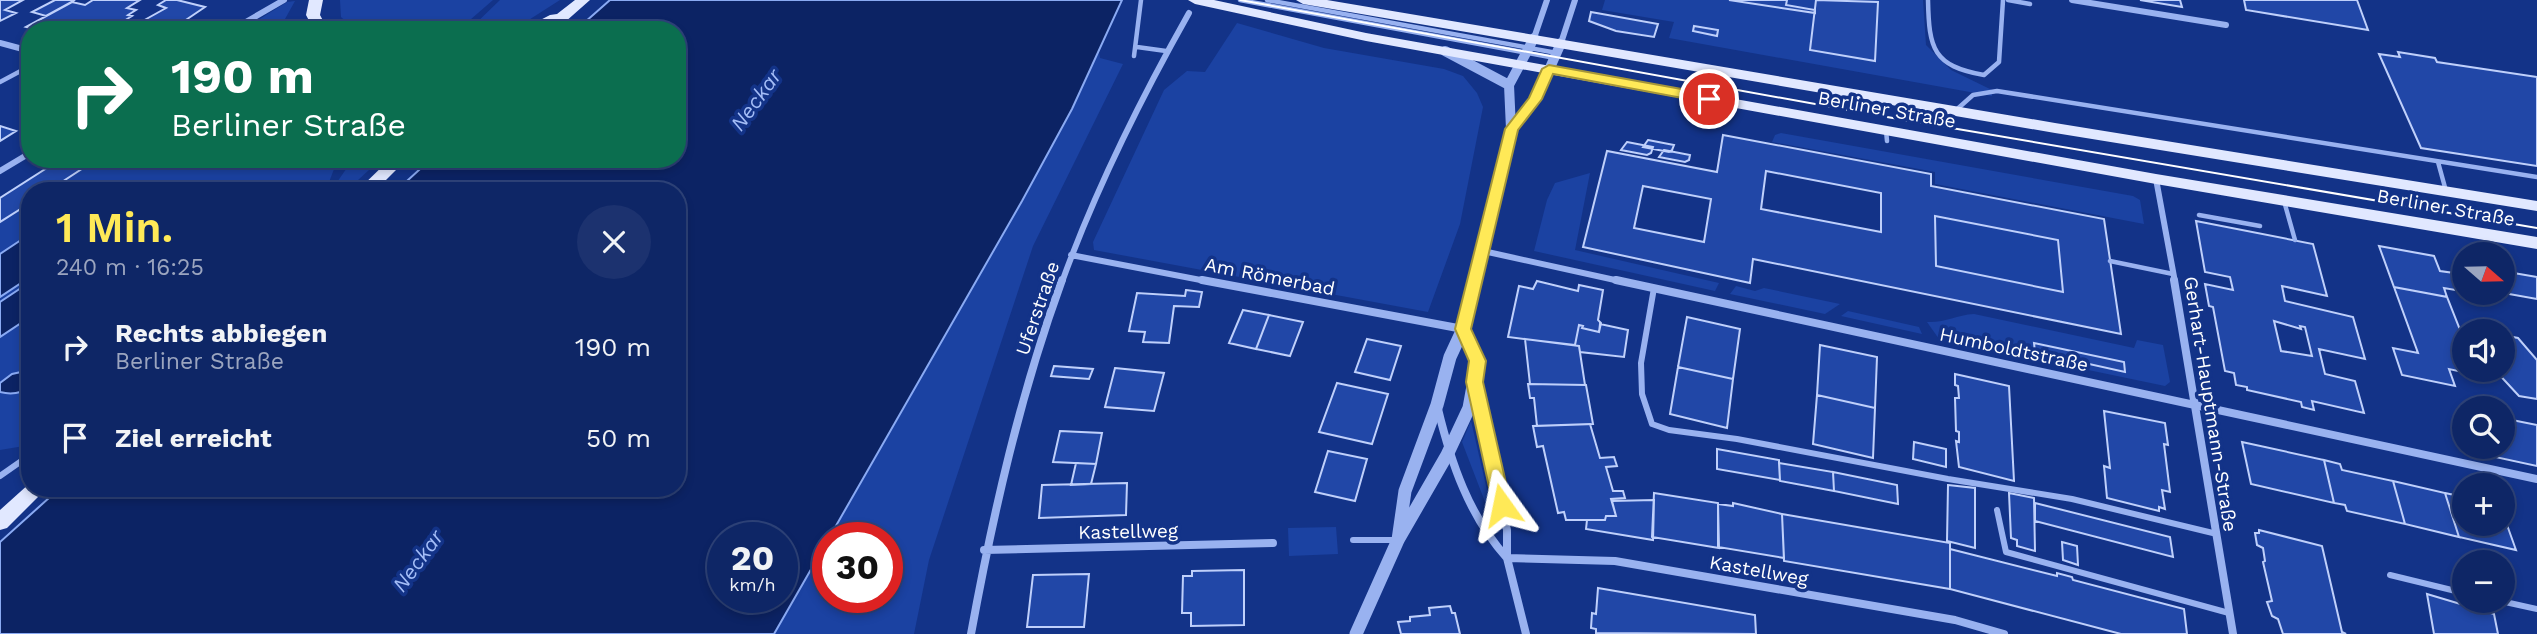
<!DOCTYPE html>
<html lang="de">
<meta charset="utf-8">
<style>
:root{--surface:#0e2666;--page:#1c326f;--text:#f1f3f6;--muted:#9ba5bf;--line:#2e437a;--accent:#ffe957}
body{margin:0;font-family:"Work Sans",sans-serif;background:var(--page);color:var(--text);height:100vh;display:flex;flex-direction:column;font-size:26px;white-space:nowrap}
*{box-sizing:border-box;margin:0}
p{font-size:23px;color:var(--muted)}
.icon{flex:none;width:38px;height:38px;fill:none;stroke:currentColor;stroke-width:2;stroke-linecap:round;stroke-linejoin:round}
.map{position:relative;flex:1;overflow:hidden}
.details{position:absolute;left:21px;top:182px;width:665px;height:315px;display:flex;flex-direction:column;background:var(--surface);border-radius:28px;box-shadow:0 4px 10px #0003,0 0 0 2px var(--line)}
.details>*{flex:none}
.top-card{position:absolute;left:21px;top:21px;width:665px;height:147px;border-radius:28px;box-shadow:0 4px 10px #0003,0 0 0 2px var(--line);background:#0b6e4f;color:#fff;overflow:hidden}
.needle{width:46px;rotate:110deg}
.controls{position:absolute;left:2452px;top:242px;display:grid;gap:14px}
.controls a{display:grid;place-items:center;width:63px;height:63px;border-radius:50%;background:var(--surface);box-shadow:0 4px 10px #0003,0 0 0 2px var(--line);font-size:35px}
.speed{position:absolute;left:707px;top:522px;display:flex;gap:14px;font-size:35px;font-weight:700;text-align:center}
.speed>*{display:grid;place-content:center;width:91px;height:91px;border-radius:50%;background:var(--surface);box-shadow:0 4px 10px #0003,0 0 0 2px var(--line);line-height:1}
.speed small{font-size:18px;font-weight:400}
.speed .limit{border:10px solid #d22;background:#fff;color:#111}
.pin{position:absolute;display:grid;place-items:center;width:60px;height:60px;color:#fff;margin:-30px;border:4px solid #fff;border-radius:50%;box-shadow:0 2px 7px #0007}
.me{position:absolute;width:77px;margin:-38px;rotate:348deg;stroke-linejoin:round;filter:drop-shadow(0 0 5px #0008)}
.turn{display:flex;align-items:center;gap:24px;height:147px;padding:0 35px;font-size:32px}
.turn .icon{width:91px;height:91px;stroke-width:2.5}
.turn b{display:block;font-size:49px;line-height:60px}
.round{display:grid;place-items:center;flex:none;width:74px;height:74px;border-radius:37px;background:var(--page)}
.summary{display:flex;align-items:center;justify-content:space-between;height:119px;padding:0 35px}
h1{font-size:42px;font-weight:600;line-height:52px;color:var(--accent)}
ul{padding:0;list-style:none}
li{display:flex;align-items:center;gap:21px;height:91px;padding:0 35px}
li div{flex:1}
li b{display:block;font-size:26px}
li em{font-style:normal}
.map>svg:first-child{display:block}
.green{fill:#1b42a2;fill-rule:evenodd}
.water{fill:#0c2364;stroke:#8aaaf3;stroke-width:2;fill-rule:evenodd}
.building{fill:#2147a7;stroke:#bfd0fb;stroke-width:2;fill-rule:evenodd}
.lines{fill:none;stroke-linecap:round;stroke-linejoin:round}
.service-far1{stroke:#99b2f0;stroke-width:4.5}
.service{stroke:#99b2f0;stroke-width:6}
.minor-far1{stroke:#99b2f0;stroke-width:6}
.minor{stroke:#99b2f0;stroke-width:8}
.tertiary-far1{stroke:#99b2f0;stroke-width:10}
.tertiary{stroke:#99b2f0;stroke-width:13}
.primary{fill:#e1e8ff;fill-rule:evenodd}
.tram{stroke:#fff;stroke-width:2}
.route{fill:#ffe957;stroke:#a69739;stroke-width:2}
.labels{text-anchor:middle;stroke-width:7;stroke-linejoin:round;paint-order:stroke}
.street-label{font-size:19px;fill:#fff;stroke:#133388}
.water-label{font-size:21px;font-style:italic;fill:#a4bdf7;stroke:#133388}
</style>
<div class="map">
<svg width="2537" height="634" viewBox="0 0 2537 634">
<rect width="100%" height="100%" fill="#133388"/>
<!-- green -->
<path class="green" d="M340,0h153l-30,26 8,2 29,-28h60l-47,30h-153l-8,-3 -11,-10z
M1605,0h318l3,45 25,25 41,20v6l-323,-58 5,-16 -72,-12z
M295,1l-10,18 5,11h-48l45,-28z
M1237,23l87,25 120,21 19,7 14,17 6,14 -23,117 -32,88 -334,-62 -1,-8 71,-152 23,-19 18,1z
M1099,52l1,6 23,6 -90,182 -104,314 -15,74h-140l54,-93v56h59v-60h-57l192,-336z
M1781,133l352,63 7,4 4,24 -209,-40v-12l-163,-30 3,-7z
M61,159h277l-9,23 -8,9h-291v254l-30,5v-252z
M353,159h28l-35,32h-15z
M1590,173l-15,77 144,33 -4,8 -181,-40 13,-51 8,-17z
M1935,216l123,24 5,52 -127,-26z
M1736,286l19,5 9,-3 76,16 -15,10 -95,-20z
M1848,311l71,16 3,7 -81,-18z
M1974,314l160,34 3,-8 26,5 7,37 -5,4 -226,-47 -12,-17c18,1 29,-7 47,-8zM2034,343l89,19 1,10 -89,-20z
M1471,421l26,112 -35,-91z
M1336,527l2,27 -49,2 -1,-28z"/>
<!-- water -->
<path class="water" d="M610,0h512l-50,109 -50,92 -248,433h-774v-92l60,-54h617v-297h-281l35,-32h246v-129h-101zM723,537h59v60h-59z
M30,234v43l-30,20v-43z
M30,282v35l-30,20v-35z
M30,370v16c-9,8 -19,9 -30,6v-9l12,-9z"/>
<!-- building -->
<path class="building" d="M0,0h23l-18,10 11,3 -16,8z
M55,0h20l-29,16 -14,-4z
M93,0h47l-13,8 9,2 -8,5 4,1 -23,14h-71l-12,-3 46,-25 13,3z
M166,0h11l28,7 -34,23h-36l2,-1 -5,-2 34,-19 -8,-3z
M1729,0h58l-1,5 29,5v3z
M1816,0l62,2 -3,59 -65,-11z
M2140,0h40l2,7z
M2244,0h113l11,30 -122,-20z
M1591,12l67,12 -4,13 -38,-6 -27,-10z
M1694,26l24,4 -1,6 -24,-5z
M2398,52l37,6 2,4 100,15v89l-116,-18 -42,-94 21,3z
M0,126l16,5 -16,10z
M1723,135l208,39v12l173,33 17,115 -368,-75 -3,24 -167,-36 24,-96 110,21zM1766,171l115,22v39l-120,-23zM1643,186l68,13 -7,43 -70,-14zM1935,216l123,24 5,52 -127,-26z
M1648,140l26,5 -2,5 -3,2 -26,-5z
M1627,142l26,5 -2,6 -4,2 -26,-5z
M1664,150l26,5 -1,5 -4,2 -26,-5z
M61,159h36l-49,32h-18v12l-30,19v-24z
M2196,221l117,23 14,52 -45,-10 3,15 68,16 12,42 -46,-10 6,25 30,7 9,32 -52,-12 2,9 -12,-3 -1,-5 -54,-12v-3l-11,-2 -2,-12 -9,-2 -12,-64 -4,-1 -4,-22 28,6 -3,-13 -25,-5zM2274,321l27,8 -1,-3 5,1 7,29 -31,-5z
M2379,246l55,10 6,15 14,2 7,18 -17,-3 3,9 -53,-10z
M2502,271l35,6v22l-39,-7h4z
M1537,281l41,10 1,-6 24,5 -5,30 3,3 -2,9 -17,-4 1,-2 -4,-1 -4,20 -67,-8 11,-51 14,3z
M2394,287l53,10 17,43v29h11l2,6 -28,-6 6,17 -53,-11 -9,-27 25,5z
M1186,290l16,2 -3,15 -25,-1 -5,37 -26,-1 2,-10 -16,-1 8,-38 48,3z
M1243,310l26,5 -13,34 -27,-6z
M1269,315l34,7 -13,34 -34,-7z
M1687,317l53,12 -7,50 -55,-12z
M1600,324l28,6 -4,27 -44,-5 -1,-6 -4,-1 4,-20 4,1 -1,2 17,4z
M2502,335l16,3 19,22v39l-18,-3 -25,-27h8z
M1367,339l34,7 -11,34 -35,-8z
M1525,339l54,7 6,39 -55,-1z
M2034,343l90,19 1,10 -90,-20z
M1820,345l57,12 -2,51 -58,-13z
M1054,366l39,3 -4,10 -38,-3z
M1678,367l55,12 -6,49 -57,-14z
M1115,368l49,5 -10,38 -49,-4z
M1955,374l54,12 5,95 -55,-14 -3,-26 3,1v-10l-3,-1 -1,-33h4l-1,-12 -3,-1z
M1337,383l51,11 -16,50 -53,-12z
M1528,384l58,1 7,39 -56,2 -3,-28h-4z
M1817,395l58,13 -2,50 -60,-14z
M2104,411l61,12 3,22 -4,-1 6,48 -8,-2 3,19 -6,-2v4l-52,-13 -3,-32 6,2z
M2502,418l35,7v41l-65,-14 -2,-6h32z
M1590,424l10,34 14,-1 3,9 -11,1 7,24h10l2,7 -14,1 5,17h-10l-1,4h-39l-2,-8 -6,1 -15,-67 -6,1 -4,-21z
M1060,431l42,2 -6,31 -43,-2z
M1914,442l32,7v18l-33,-8z
M2242,442l82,18 10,43 -83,-19z
M1717,449l62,11 1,20 -63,-11z
M1328,451l39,8 -12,42 -40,-9z
M2324,460l16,4 2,6 51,11 12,43 -58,-13 -2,-6 -11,-2z
M1076,463l20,1 -5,20 -20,1z
M1779,463l54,9 1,19 -54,-10z
M1833,472l64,13 1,19 -64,-13z
M2393,481l52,12 14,44 -54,-13z
M1127,483l-1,32 -87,3 3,-33z
M1948,485l27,3v60l-28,-7z
M1654,493l64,10 1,45 -67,-11z
M2009,493l25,5 1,53 -18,-5v-6l-6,-2z
M2445,493l19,4v26h38v-12l14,39 -57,-13z
M1654,500l-1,40 -67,-11 1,-9h18l1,-4h10l-4,-15z
M1733,503l49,11 2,44 -66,-11v-43l15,2z
M2035,503l135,34 3,20 -138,-36z
M1782,514l168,29v46l-166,-28z
M2259,530l63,16 20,86 4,2h-63l-5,-15 -6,-3 -5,-14 5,-1 -9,-39 2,-1 -2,-13 -6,-3 -2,-12h4z
M2062,542l15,4 1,19 -15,-5z
M1950,549l107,27v-3l15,4 1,3 111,29 3,25h-66l-171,-45z
M1244,570v55l-53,1v-13h-9l1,-37h9v-5z
M1089,574l-5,53h-57l6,-52z
M1598,588l157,27 1,19 -160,-1v-4l-5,-1 1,-15 4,1z
M2427,594l67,20 4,20h-64z
M1450,606l2,7h3l5,21h-59l-3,-12 12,-1v-4l20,-2 -1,-7z"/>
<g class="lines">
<!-- service-far1 -->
<path class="service-far1" d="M1240,0l315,58
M1267,0l290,53
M1928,0c1,49 5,66 56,75l15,-13 4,-62
M2008,0l22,4
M1137,47l29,4
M1134,56l7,-56
M0,82l30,-16
M1955,111l18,-16 24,-4 540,86
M1886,130l1,11
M2438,162l8,29
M2284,201l11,39
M2199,215l61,11
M2110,261l63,13"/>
<!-- service -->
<path class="service" d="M1654,288l-13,75 1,31 10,30 17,6 68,9 211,40 124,20 145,35
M0,476l30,-21
M1997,510l9,42 223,61
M1353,540h42
M2390,575l74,18
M2496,600l41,9"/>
<!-- minor-far1 -->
<path class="minor-far1" d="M2072,0l154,25
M232,30l52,-30
M1534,38l13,-38
M0,43l30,8
M1561,43l14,-43
M0,171l30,-18
M2156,179l19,103
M1483,251l141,31
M1071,255l140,27
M1062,282c34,-94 78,-182 127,-269"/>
<!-- minor -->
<path class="minor" d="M1202,280l261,49
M1616,280l921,199
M2174,280l59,354
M1476,385l31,145v28l19,76
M1438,409c13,54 31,107 69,149
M984,550l289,-7
M1507,558l108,3 340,59 49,14
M971,634c22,-120 49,-239 91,-354"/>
<!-- tertiary-far1 -->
<path class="tertiary-far1" d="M1445,51l64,34
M1511,129l25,-30 25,-56
M1475,282l36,-153 -2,-44 25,-47"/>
<!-- tertiary -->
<path class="tertiary" d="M1398,540l7,-49 32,-86 13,-48 13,-28 13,-49
M1356,634l42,-94 49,-85 22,-47 8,-44 -14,-35"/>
<!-- primary -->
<path class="primary" d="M309,0h14l-3,15 8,15h-14l-8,-15z
M575,0h15l-34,30h-35l29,-15 7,-1z
M1188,0h26l152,33 790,141 381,63v12l-381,-65 -790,-143 -171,-37z
M1296,0h31l728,123 482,78v10l-482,-78 -752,-129z
M390,159h17l-32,32h-18z
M30,483v5h17l-40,40 -7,2v-20z"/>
<!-- tram -->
<path class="tram" d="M1240,0l647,117 650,111"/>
</g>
<!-- route -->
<path class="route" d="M1549,65l160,29 7,5 -7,4 -156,-29 -11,25 -24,31 -47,199 15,32 -3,21 28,123 -3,5 -6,2 -7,-2 -2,-5 -27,-123 3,-21 -14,-32 50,-200 24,-31 13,-29z"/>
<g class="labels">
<!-- street labels -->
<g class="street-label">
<text transform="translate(1887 109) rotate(10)" y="7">Berliner Straße</text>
<text transform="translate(2446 207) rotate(10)" y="7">Berliner Straße</text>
<text transform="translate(1270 276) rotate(11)" y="7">Am Römerbad</text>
<text transform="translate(1037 308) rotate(-71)" y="7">Uferstraße</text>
<text transform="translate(2014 349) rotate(12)" y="7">Humboldtstraße</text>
<text transform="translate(2211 404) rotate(81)" y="7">Gerhart-Hauptmann-Straße</text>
<text transform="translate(1128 531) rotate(-1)" y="7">Kastellweg</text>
<text transform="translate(1759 570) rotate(10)" y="7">Kastellweg</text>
</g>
<!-- water labels -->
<g class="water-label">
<text transform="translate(756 100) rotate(-54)" y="7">Neckar</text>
<text transform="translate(418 561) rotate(-54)" y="7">Neckar</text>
</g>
</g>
</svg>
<div class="controls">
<a><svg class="needle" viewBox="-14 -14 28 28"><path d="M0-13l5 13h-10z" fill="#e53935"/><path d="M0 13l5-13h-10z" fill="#9ba5bf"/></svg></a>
<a><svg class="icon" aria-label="sound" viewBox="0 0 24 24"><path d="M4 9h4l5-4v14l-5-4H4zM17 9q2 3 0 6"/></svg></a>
<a><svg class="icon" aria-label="search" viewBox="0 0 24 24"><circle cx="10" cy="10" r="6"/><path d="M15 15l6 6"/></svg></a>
<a>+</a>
<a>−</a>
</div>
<div class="speed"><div>20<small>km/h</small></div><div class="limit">30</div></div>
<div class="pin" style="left:1709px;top:99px;background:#d93025"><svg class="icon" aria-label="arrive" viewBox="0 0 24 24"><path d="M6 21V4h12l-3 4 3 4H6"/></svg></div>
<svg class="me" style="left:1502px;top:505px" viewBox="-20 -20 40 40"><path d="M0-17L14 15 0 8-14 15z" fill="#ffe957" stroke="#fff" stroke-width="4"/></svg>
<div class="top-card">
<div class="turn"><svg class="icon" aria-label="right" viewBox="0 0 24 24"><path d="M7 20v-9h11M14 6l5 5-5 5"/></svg><div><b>190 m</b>Berliner Straße</div></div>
</div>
<section class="details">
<div class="summary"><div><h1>1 Min.</h1><p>240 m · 16:25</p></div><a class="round"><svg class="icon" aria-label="close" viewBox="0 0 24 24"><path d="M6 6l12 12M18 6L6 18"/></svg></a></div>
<ul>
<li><svg class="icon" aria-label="right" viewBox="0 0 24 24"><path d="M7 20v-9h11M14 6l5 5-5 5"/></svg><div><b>Rechts abbiegen</b><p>Berliner Straße</p></div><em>190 m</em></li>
<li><svg class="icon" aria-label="arrive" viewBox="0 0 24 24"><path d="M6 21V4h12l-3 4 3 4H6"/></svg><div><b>Ziel erreicht</b></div><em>50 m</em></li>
</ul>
</section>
</div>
